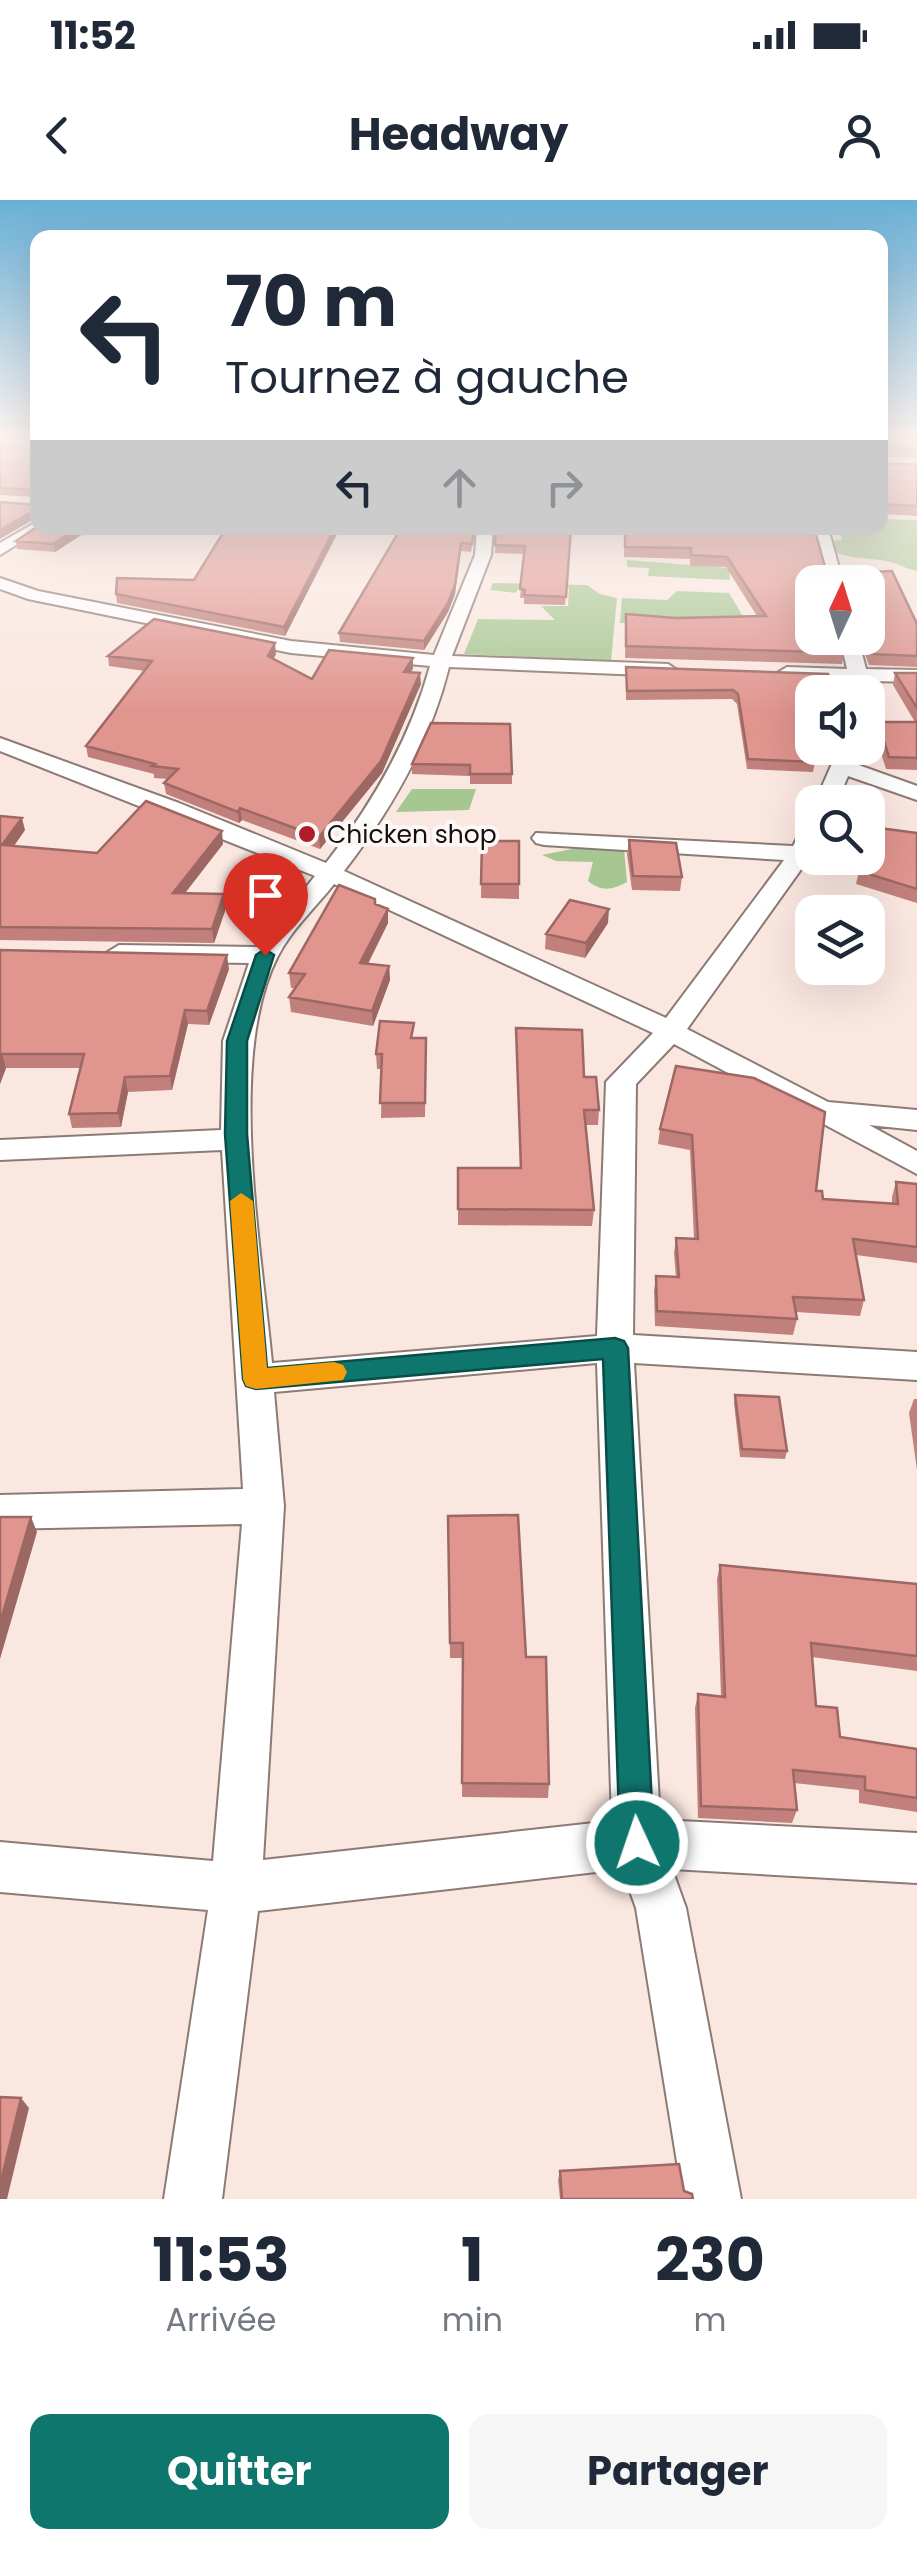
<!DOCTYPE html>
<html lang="fr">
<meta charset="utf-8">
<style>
:root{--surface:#fff;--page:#f6f6f7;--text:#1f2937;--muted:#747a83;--accent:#0f766e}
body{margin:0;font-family:Poppins,sans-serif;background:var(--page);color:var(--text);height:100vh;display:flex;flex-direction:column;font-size:38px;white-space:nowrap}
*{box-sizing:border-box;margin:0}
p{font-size:32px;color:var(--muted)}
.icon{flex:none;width:55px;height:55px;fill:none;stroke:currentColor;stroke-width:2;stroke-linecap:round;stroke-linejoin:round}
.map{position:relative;height:1999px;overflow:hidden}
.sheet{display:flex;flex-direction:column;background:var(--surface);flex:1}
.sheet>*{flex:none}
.top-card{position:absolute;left:30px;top:30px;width:858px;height:305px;border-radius:20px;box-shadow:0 10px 40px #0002;background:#fff;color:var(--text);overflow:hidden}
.needle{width:65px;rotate:4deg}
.buttons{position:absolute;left:795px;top:365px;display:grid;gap:20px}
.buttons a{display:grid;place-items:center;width:90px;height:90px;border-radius:20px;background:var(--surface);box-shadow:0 10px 40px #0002;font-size:50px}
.pin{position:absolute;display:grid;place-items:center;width:85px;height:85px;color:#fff;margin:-102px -42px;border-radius:50% 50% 50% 0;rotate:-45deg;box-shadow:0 0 10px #0007}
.pin .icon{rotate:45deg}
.me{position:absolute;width:110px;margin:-55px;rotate:357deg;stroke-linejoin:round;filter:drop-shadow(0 0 8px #0008)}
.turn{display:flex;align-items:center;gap:35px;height:210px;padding:0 30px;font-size:45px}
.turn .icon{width:130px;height:130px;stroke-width:2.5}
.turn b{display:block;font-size:70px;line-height:85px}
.lanes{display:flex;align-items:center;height:95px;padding:0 30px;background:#0003;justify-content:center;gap:50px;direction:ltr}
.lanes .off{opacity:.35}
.eta{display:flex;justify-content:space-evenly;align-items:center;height:170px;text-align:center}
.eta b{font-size:60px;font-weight:700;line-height:70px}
.cta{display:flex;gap:20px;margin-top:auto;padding:20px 30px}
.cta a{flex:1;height:115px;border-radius:20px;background:var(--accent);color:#fff;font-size:40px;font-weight:700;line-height:115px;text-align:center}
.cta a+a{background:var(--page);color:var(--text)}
.status{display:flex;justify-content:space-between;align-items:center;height:70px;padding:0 50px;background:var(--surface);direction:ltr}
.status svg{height:28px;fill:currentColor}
header{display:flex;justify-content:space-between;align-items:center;height:130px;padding:0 30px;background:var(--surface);font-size:45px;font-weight:700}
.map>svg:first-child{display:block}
.green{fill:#a6c792}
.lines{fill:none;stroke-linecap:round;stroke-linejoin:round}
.minor-casing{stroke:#8c7b74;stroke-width:4}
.minor{fill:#fff;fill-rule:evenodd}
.wall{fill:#c1807b}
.shaded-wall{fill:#9d6864}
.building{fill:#e0958f;stroke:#9d6864;stroke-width:2.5}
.route{fill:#0f766e;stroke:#0a4d48;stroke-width:2.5}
.slow{fill:#f59e0b}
.poi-dot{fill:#af1c2a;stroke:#fcf8f7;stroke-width:4}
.labels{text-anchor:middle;stroke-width:8;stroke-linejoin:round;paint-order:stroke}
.far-poi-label{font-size:25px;fill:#150f0d;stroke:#fcf8f7;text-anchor:start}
</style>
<div class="status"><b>11:52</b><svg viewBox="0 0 49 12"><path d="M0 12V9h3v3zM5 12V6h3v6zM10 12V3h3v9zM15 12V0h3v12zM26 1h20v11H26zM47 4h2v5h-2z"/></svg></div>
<header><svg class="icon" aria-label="back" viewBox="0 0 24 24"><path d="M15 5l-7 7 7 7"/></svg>Headway<svg class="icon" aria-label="person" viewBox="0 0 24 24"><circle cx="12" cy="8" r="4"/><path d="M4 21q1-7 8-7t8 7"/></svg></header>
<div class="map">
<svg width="917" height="1999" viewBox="0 0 917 1999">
<rect width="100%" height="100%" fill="#fae7e0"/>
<!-- green -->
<path class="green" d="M880,319l37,1v51c-14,-3 -19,-8 -31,-10 -20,-4 -43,-1 -58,-14l4,-6 10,-1 -2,-12h40z
M627,360l102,8 1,12 -82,-4 1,-8 -22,-1z
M493,383l94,2 13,9 17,4 -6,63 -147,-7 14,-35 77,1 -14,-14h27l1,-18 -50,-1 -3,6 -26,-3z
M677,391l52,2 18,30h-127l2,-25 45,2z
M412,589h64l-7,21 -73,2z
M592,645l32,4 3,33c-14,8 -26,10 -39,-1l5,-19 -37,-1 -14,-6z"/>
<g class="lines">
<!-- minor casing -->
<g class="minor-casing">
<path id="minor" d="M38,321v7h5l-43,27v-12z
M477,328h16l-2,27 -39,101 216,8 9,6 -9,6 -219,-9c-19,76 -57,142 -105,204l322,147 118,-158 -240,-15 -8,-2 -4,-5 4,-5 257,13 11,-21 8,-2v31l-125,175 141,73 89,8v20l-48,-5 48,26v23l-243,-130 -38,40 -3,251 284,17v28l-283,-17 26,457 257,13v50l-245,-14 14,39 55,291h-58l-47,-291 -14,-39 -364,42 -36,288h-58l44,-289 -208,-18v-50l213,19 29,-337 -242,5v-34l243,-6 -21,-339 -222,10v-20l221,-10 2,-89 26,-78 -130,-2 -13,-8 13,-8 139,2 57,-71 -315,-125v-13l179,65 147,60c47,-60 84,-124 104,-197l-139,-13 -263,-54 -28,-10v-11l38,13 253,50 143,14 41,-100zM334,684l319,149 -47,49 -9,254 -325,27c-10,-111 -46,-308 6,-407 13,-26 38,-49 56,-72zM597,1163l15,458 -349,39 21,-354 -10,-114z
M769,328h59l15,54h-16l-11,-44 -51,-3 -3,-3z
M840,438h18l8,31 51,1v12l-48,-1 3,10 -4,4 -15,-3 -3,-12 -63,-1 -10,-6 10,-6 60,2z
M839,548h20l-6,15 64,23v14l-69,-24 -11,26h-22z"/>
</g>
<!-- minor -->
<use href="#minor" class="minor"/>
</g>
<!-- wall -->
<path class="wall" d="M0,234h38v63l-38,-2z
M880,234h37v24l-37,-1z
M880,262l2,2h35v52l-37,-2z
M92,328l-37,24 -38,-3 -1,-8z
M340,328l-55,108 -168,-33 -1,-9 78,-14z
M476,328l-5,24 -10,-1 -6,43 -7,18 -24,38 -84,-8 -1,-9z
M496,328h75l-6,77 -41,-1v-6h-4l4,-44 -29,-1z
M624,328l191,3 12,43 65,-3 25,53v43l-48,-2 -10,-27h9v-56h-56v56h30l2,15 -2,11 -217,-6 1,-44 50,4 81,-2 -31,-49 -36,-1v-7l-66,-2z
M276,454l-3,5 39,20 101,-11 -2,5 10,11 -39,89 -62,76 -78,-29 -3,3 -73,-29 -2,-11 4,-4 -14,-1v-4l-66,-17 -2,-11 59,-75 -36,-5 -1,-10z
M626,467l186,25v25h-7l10,45 -2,10 -66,-3 -10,-65 -5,-5 -106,1z
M895,473h22v97l-31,-1 -11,-35 3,-12h37l-22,-37z
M431,523l81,51v10h-42v-8l-58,-2v-10z
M0,616l25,14 -11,16 83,7 126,-9 -38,49 39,1 2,14 -12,35 -214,-3z
M879,628l38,5v70l-61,-19 3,-13 15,-17z
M629,640l53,37 -2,14 -48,-1 -5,-36z
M482,641l37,43v15l-38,-1z
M375,704l13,5v14l-20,41 21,2 1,14 -17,46 -82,-14 -2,-15 6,-9h-4l-2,-15z
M608,723l-23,35 -40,-9 1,-15z
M0,750l229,19 -20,56 -21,-1 -16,66 -44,2 -7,35 -49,1 -3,-14 12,-46h-75l-6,16z
M516,828l68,49 15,33 -1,15h-12l8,85 -2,16 -134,-1v-57h62z
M414,838h12l-1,79 -44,1 1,-49h-5l-1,-15z
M676,866l140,125 7,8 69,4v-6l4,-15 21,2v79l-61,-8 8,45 -4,16 -64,-4 1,7 -4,16 -138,-9 -1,-35 2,-15 20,1 -2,-24 2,-15 18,1 -4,-89 -32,-6 2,-15z
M735,1195l52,56 -2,8 -45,-2 -6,-54z
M914,1199h3v71l-8,-57z
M448,1316l101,268 -1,14 -86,-1 1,-139h-13z
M720,1365l197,19v87l-105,-14 4,49 24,31 77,12v63l-58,-9v-13l-65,-7 3,27 -5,13 -94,-5 -3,-110 3,-14 23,2 -4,-117z
M560,1971l124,20 9,8h-133l-2,-19z"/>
<!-- shaded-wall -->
<path class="shaded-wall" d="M35,310l1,8 -36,21v-9z
M78,328h14l-37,24 -2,-8z
M335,328h5l-55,108 -1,-9z
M461,343l-6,51 -7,18 -24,38v-9z
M275,443l1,11 -7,13 -1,-11z
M413,458v10l-8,15 -1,-11z
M420,473l1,11 -39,89 -62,76 -1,-12z
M240,608l2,12 -3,3 -1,-11z
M22,618l3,12 -20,28 -3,-13z
M222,631l1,13 -48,62 -2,-13z
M224,694l2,14 -12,35 -2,-14z
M388,709v14l-27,54 -1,-14z
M609,709l-1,14 -23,35 1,-15z
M227,755l2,14 -20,56 -2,-14z
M389,766l1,14 -17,46 -1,-15z
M185,810l3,14 -16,66 -2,-14z
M2,854l4,14 -6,16v-26z
M125,877l3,15 -7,35 -3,-14z
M31,1317l6,15 -37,127v-36z
M21,1898l8,10 -22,91h-7v-14z"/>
<!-- building -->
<path class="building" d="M0,234h38v56l-38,-2z
M880,234h37v15l-35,-1 -2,6z
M880,262l2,2h35v42l-37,-2z
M0,302l36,3 2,-3v11l-3,-3 -35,20z
M38,326v2h40l-25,16 -37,-3z
M226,328h109l-51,99 -168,-33 1,-16 77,2z
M401,328h74l-3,16 -11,-1 -6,42 -7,18 -24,38 -85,-8z
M496,328h75l-5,69 -42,-2 1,-5 -5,-1 5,-43 -30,-1z
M625,328l190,3 12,43 65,-3 25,53v32l-46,-2 -6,-16h3v-56h-56v56h30l2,15 -218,-7v-32l50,4 90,-2 -39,-59 -36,-2v-7l-66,-1z
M154,419l121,24 -7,13 44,23 17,-29 84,8 -9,14 16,1 -39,88 -62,76 -79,-29 -2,4 -74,-29 14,-14 -26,-3 3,-2 -69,-18 66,-85 -44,-5z
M626,467l202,7 6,18h-22v15h-10l13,55 -67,-3 -10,-65 -5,-4 -106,1z
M895,473h22v35z
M878,522h39v36l-28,-1z
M431,523l79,1 2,50h-42v-9l-58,-1z
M146,601l76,30 -49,62 51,1 -12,35 -212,-2v-111l22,2 -20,27 95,8z
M879,628l38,5v56l-58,-18 16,-18z
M629,640l47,3 6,34 -49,-1z
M482,641h37v43h-38z
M339,685l36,14v5l13,5 -28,54 29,3 -17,45 -83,-14 16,-23 -16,-1z
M570,700l39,9 -23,34 -40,-9z
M0,750l227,5 -20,56 -22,-1 -15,66 -45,1 -7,36 -49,1 15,-60h-82l-2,4z
M380,821l34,2 -3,15h15l-1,65h-45l2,-49h-6z
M516,828l66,2 2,47h12l3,33h-15l10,100 -136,-1v-41h63z
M676,866l78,12 71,34 -9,79h6l1,8 75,5 -2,-22 21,2v63l-64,-8 11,61 -71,-3 4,22 -140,-8 -1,-35 23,1 -3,-39 22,1 -6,-104 -32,-6z
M735,1195l44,2 8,54 -45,-2z
M518,1315l8,142h20l3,127 -87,-1 1,-140h-13l-2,-127z
M0,1317h31l-31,106z
M720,1365l197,19v72l-106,-13 5,63 21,2 3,29 77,12v49l-52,-8v-13l-72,-7 4,40 -96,-4 -3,-112 27,3z
M0,1897l21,1 -21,87z
M679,1964l5,27 8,3 1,5h-131l-2,-28z"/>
<!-- sky -->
<linearGradient id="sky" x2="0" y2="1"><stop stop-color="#68afd6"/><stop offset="0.46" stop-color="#fdf4f1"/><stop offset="1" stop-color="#fdf4f1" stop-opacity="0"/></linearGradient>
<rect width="917" height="514" fill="url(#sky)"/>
<!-- route -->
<path class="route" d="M265,749l9,6 -27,86v93l20,234 348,-30 9,3 4,7 26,495 -5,12 -12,5 -12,-5 -5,-12 -17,-484 -347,30 -10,-3 -3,-7 -18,-245 2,-93 29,-86z"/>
<!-- slow -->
<path class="slow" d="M241,993l12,8 14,167 67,-6 9,3 4,7 -4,8 -87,9 -10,-3 -3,-7 -13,-178z"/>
<!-- markers -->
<circle class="poi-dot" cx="307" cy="634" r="10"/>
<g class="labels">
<!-- far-poi labels -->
<g class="far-poi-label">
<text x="327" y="643">Chicken shop</text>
</g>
</g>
</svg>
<div class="buttons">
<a><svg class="needle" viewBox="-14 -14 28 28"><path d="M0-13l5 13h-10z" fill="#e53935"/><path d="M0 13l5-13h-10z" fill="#747a83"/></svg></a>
<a><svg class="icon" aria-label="sound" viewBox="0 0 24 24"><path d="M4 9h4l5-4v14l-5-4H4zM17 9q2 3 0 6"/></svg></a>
<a><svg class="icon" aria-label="search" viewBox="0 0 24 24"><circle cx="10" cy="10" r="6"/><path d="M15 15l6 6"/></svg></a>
<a><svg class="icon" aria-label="layers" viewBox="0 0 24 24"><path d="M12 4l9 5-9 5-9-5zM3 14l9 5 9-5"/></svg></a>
</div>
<div class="pin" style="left:265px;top:755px;background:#d93025"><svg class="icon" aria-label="arrive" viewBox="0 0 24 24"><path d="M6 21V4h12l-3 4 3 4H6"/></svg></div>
<svg class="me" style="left:637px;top:1643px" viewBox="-20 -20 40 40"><circle r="17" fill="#0f766e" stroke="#fff" stroke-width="3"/><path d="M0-11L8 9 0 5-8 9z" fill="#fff"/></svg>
<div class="top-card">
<div class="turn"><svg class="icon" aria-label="left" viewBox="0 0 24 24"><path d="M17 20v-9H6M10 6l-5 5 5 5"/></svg><div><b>70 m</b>Tournez à gauche</div></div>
<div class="lanes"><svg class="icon" aria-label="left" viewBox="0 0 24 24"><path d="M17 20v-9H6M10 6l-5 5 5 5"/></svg><svg class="icon off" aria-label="ahead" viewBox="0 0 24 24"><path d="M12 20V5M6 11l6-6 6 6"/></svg><svg class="icon off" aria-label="right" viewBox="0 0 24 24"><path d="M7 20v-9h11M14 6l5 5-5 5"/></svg></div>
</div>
</div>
<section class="sheet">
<div class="eta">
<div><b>11:53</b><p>Arrivée</p></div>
<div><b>1</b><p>min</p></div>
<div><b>230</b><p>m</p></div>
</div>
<div class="cta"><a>Quitter</a><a>Partager</a></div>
</section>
